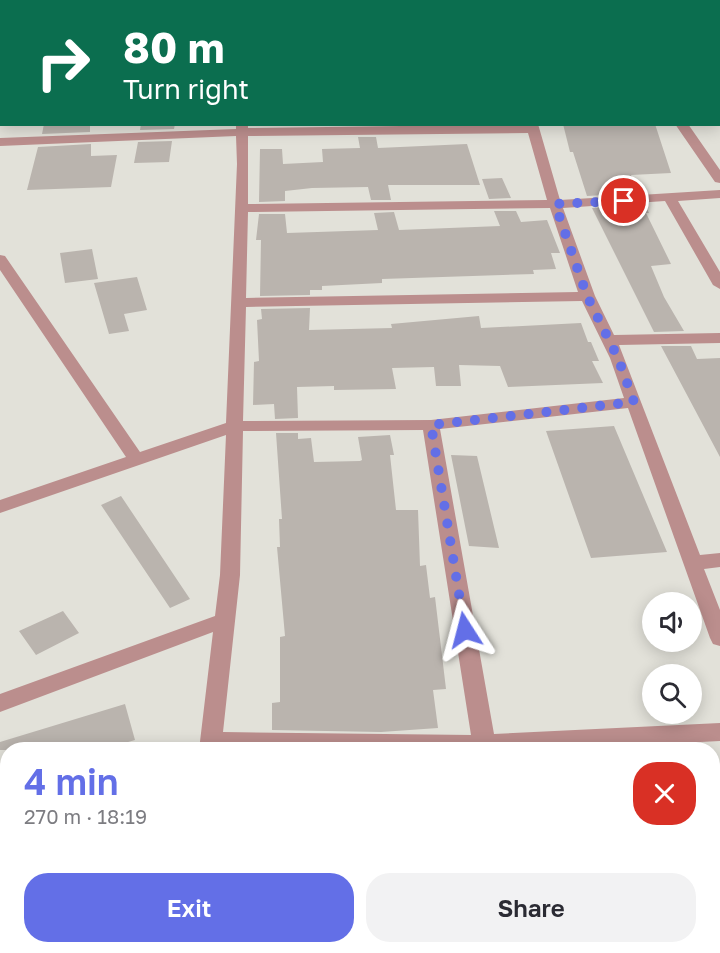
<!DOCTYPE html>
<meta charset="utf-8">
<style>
:root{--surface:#fff;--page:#f2f2f3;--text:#2b2b33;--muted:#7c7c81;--accent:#636fe7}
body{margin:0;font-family:"Golos Text",sans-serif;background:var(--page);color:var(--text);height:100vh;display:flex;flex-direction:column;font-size:22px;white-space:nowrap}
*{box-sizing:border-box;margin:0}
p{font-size:20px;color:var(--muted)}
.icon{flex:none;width:33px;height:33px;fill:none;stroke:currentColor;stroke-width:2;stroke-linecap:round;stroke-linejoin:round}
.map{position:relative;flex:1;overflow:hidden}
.panel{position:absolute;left:0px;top:742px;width:720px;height:212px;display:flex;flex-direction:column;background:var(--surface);border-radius:24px 24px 0 0;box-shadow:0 3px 15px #0003}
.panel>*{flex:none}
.top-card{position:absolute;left:0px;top:0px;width:720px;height:126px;box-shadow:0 3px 15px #0003;background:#0b6e4f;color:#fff;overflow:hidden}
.fabs{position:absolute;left:642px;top:592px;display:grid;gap:12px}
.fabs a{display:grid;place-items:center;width:60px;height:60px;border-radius:50%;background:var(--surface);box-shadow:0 3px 15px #0003;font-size:30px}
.pin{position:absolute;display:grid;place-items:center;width:51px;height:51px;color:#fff;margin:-26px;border:3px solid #fff;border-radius:50%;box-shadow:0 2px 6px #0007}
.me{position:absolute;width:66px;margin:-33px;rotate:351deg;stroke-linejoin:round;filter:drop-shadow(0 0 4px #0008)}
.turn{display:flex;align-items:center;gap:21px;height:126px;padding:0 24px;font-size:27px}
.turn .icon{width:78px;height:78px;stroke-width:2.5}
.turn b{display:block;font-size:42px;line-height:51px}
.round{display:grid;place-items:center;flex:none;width:63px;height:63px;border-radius:24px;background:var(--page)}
.overview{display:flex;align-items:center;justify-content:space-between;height:102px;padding:0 24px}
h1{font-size:36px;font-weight:600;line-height:45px;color:var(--accent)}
.button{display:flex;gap:12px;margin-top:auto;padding:12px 24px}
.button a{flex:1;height:69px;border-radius:24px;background:var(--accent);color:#fff;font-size:24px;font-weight:600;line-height:69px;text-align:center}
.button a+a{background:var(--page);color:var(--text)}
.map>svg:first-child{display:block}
.building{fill:#bab4ae}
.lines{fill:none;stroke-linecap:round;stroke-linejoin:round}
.minor{fill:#bb8e8d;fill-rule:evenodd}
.route{stroke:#636fe7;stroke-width:10;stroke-dasharray:0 18}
</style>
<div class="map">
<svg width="720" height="953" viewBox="0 0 720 953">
<rect width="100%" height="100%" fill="#e2e1d9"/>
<!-- building -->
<path class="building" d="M44,124h46v8l-48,2z
M141,124h34l-1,5 -34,1z
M563,124h92l16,49 -40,2 8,18 -52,3 -14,-44h-3z
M358,137h18l2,11 89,-4 13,41h-92l3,15h-20l-3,-13 -56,1 -27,3v10l-26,1 1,-53h22l1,15 40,-2 -1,-13 38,-1z
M172,141l-3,21 -35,1 4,-21z
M91,144v12l26,-1 -6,32 -84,3 11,-43z
M502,178l9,20 -22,1 -7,-20z
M645,205l4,8h-3l25,51 -20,2 13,31 20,34 -30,1 -62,-124z
M494,211h22l5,11 26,-2 13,33h-9l5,16 -23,1 1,4 -152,5v4l-60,3v4h-12v5l-50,1 1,-56h-5l3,-26h26l2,19 91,-3 -4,-17 20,-1 5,18 101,-4z
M92,249l6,30 -33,4 -5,-30z
M137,277l10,33 -23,4 5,17 -20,3 -15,-51z
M310,308l-1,22 83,-2 -1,-4 88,-8 2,12 100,-5 7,19h3l8,19h-7l11,22 -95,4 -8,-21 -41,-1 2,21h-25l-2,-19 -42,1 4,21 -62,1v-4l-37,1 1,31 -23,1 -1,-15 -21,1 1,-43 5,-1 -2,-41 5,-1 -1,-10z
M661,346h30l6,13 23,-1v99z
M614,426l53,126 -76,6 -45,-127z
M276,433h22v6l13,-1 3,24 46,-1 2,-1 -4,-23 32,-2 4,20h-4l6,55h22l2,56 6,-1 4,33 5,-1 11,92 -13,1 5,38 -57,4 -109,-2v-27l8,-1v-65l5,-1 -8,-89h3l-1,-28h3z
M451,455l26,1 22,92 -30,-2z
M121,496l69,103 -20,9 -69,-103z
M63,611l16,22 -43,22 -17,-24z
M125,704l10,36 -34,10h-101v-8z"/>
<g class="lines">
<!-- minor -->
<path class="minor" d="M231,0h10v2h-10z
M603,0h54l-55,2z
M0,14h2v6h-2z
M718,57h2v6h-2z
M236,124h12v4l290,-4 22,76 160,-10v8l-42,3 42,71v17l-7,-4 -48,-84 -102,7 32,88 19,39 106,-2v10l-101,2 81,210 20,-2v14l-16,2 16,41v36l-7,-2 -3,-6 -82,-230 -188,21 54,305 226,-11v18l-175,9h-346l14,-118 -213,80v-18l215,-78 5,-41 6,-140 -226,78v-13l126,-43 -126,-187v-15l5,1 135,196 86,-29 11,-259 -1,-28 -236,10v-8l236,-9zM528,133l19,67 -299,4v-68zM550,208l28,84 -332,6 2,-86zM582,301l28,57 14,40 -193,22 -188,1 3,-114zM423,430l48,305 -248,-3 17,-157 3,-144z
M675,124h13l32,46v13l-5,-1z
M175,946h26l-1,7h-26z"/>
</g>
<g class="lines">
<!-- route -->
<path class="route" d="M465,630l-34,-205 203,-23 -16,-44 -31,-62 -32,-92 69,-3"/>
</g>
</svg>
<div class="fabs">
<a><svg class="icon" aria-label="sound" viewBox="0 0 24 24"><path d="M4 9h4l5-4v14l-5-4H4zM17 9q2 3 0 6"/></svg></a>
<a><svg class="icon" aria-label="search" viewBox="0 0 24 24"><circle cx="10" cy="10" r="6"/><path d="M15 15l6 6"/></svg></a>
</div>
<div class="pin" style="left:624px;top:201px;background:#d93025"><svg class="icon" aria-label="arrive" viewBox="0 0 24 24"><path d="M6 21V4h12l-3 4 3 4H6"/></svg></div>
<svg class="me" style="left:465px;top:630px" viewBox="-20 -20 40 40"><path d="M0-17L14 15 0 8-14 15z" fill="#636fe7" stroke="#fff" stroke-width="4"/></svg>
<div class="top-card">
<div class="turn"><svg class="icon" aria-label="right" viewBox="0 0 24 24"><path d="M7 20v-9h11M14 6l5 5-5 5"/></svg><div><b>80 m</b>Turn right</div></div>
</div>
<section class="panel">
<div class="overview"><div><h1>4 min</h1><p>270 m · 18:19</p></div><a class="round" style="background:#d93025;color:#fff"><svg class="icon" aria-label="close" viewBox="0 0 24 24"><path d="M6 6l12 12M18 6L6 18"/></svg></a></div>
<div class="button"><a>Exit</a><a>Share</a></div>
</section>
</div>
